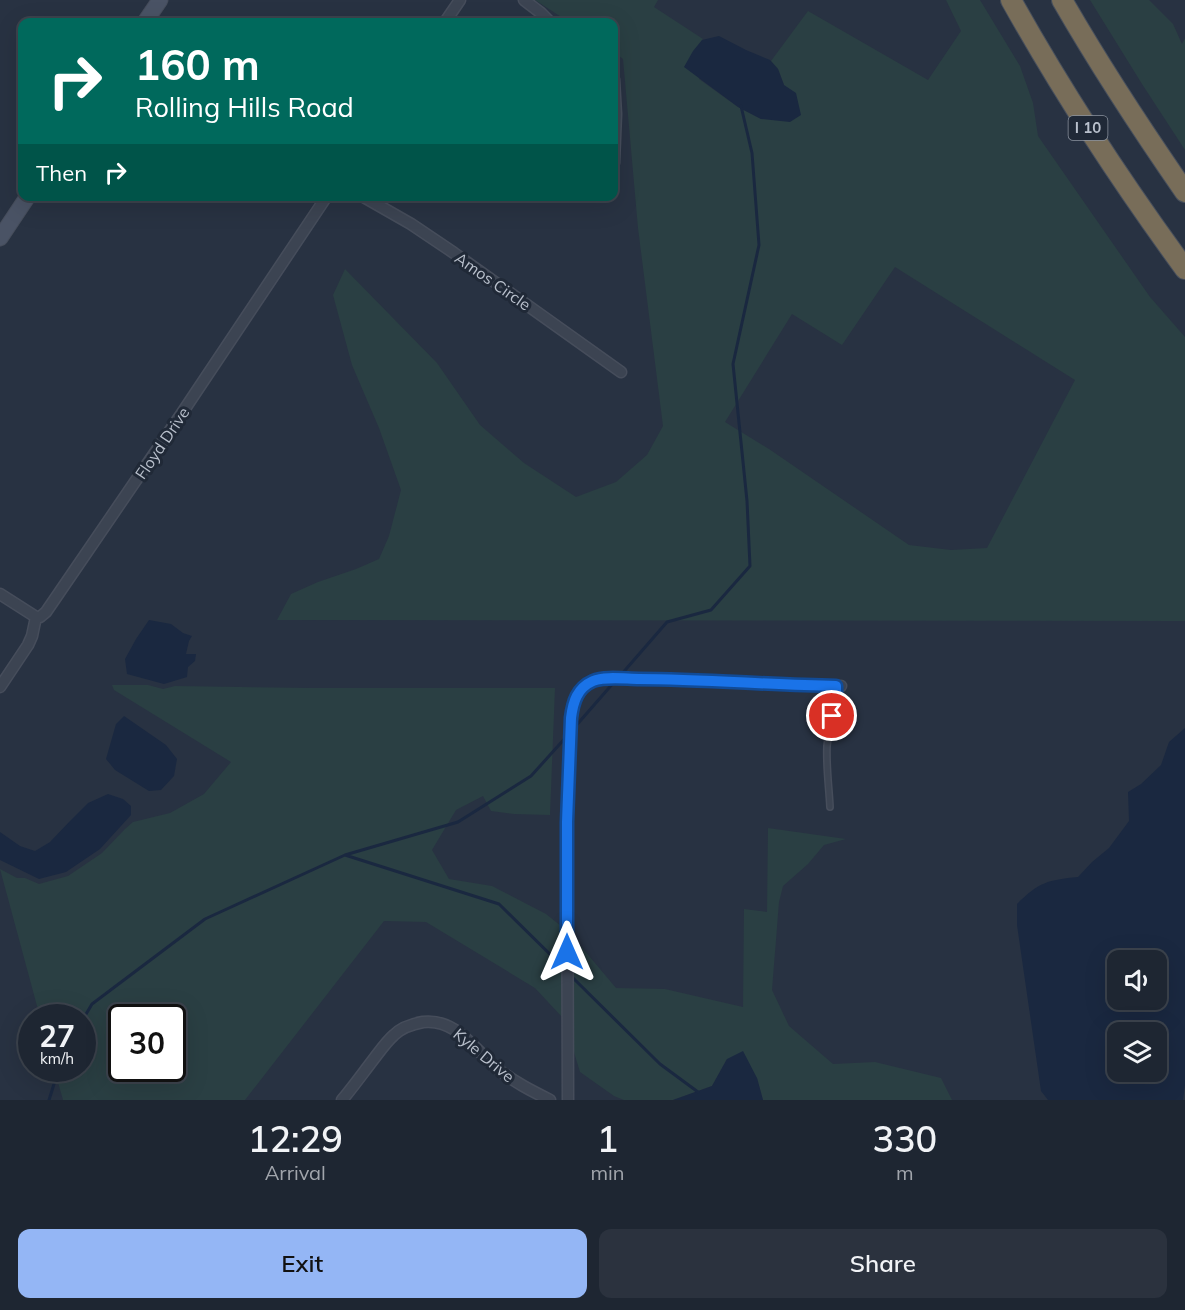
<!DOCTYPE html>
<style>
:root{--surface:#1e2632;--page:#2b323e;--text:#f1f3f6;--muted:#a1a5ac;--line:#3c434d;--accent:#94b6f5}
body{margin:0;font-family:Mulish,sans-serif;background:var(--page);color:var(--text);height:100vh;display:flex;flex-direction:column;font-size:22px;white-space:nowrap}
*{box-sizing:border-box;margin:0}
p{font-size:20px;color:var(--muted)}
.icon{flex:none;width:33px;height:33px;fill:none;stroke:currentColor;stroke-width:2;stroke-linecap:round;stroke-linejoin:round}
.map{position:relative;height:1100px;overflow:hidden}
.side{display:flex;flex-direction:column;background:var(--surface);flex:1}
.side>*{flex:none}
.hud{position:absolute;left:18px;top:18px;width:600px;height:183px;border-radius:12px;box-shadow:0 6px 24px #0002,0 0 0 2px var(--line);background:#00695c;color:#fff;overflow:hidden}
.fabs{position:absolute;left:1107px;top:950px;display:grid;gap:12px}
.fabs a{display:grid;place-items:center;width:60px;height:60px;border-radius:12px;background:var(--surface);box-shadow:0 6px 24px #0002,0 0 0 2px var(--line);font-size:30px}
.speed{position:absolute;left:18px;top:1004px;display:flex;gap:12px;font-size:30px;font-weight:700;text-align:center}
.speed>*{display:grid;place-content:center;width:78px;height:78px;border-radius:50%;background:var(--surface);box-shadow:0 6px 24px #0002,0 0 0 2px var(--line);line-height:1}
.speed small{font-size:15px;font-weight:400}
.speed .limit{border:3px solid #111;border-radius:9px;background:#fff;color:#111}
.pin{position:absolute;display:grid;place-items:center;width:51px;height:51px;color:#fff;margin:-26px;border:3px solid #fff;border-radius:50%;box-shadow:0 2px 6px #0007}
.me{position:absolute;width:66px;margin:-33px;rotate:0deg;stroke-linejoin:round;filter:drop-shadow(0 0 4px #0008)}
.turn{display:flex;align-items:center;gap:21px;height:126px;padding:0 18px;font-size:27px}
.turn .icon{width:78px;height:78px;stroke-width:2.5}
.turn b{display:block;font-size:42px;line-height:51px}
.then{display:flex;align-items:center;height:57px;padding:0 18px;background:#0003;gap:12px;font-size:22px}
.eta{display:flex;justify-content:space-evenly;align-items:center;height:102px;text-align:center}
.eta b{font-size:36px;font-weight:600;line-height:42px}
.primary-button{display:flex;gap:12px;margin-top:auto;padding:12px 18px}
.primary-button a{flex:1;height:69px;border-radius:12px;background:var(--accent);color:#111;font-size:24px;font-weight:600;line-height:69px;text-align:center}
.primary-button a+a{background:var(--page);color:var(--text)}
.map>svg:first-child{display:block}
.green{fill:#2a3f43;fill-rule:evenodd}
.water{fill:#1a2840;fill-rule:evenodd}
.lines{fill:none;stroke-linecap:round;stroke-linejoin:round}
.stream{stroke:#1a2840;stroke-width:3}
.lane-casing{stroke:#464d5b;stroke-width:8}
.street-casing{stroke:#464d5b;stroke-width:13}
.secondary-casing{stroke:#464d5b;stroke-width:17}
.highway-casing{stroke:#474f5c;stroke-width:22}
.lane{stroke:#3c4452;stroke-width:5}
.street{stroke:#3c4452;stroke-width:10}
.secondary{stroke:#4a5365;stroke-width:15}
.highway{stroke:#786d59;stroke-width:20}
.route-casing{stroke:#114b97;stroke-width:15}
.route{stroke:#1a73e8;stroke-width:10}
.labels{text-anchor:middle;stroke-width:6;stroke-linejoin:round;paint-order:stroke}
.shield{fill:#202937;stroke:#8b939f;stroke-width:1.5}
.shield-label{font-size:15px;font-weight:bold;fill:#b9c0cc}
.street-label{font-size:16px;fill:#b9c0cc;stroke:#202937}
</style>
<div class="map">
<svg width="1185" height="1100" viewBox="0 0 1185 1100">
<rect width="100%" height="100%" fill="#283242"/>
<!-- green -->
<path class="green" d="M535,0h123l-4,7 49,32 -1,1 -3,39 39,28 23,12 23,-34 -6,-16 -7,-8 37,-50 120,69 33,-49 -15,-31h34l40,66 13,37 5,33 112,161 35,40v284l-908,-1 14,-26 27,-12 38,-13 23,-10 10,-23 12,-46 -22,-62 -27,-63 -19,-70 12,-26 92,94 43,62 44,38 52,34 40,-15 31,-27 16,-29 -25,-198 -15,-169 -9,-7v-30h-45zM895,267l180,113 -88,168 -36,2 -42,-5 -140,-96 -44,-27 67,-108 50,31z
M1090,0h59l24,24 9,20 3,-6v112l-43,-66z
M112,685h36l15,4 12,-3 136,2h244l-5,127 -36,-1 -23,-3 -8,-15 -27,14 -24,40 17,29 43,7 54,28 15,12 1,91 -27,-29 -109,-66 -42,-1 -139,179h-182l-9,-32h28v-51h-42l-40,-148 17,9h8l14,6 29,-8 34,-23 23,-24 8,-7 37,-9 34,-19 27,-32 -117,-72zM122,1017h50v51h-50z
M768,828l78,11 -22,6 -16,19 -25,22 -4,16 -7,88 17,36 44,38 42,-2 66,16 11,22h-189l-6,-22 -30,-19 -15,27 -39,14h-49l-10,-4 -34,-24 -7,-23v-112l43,51 49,1 78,18 1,-98 23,3z"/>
<!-- water -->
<path class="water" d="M719,36l27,14 24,10 8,9 6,16 12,8 5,22 -11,7 -29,-3 -23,-12 -54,-40 9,-16 9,-11z
M149,620l22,4 12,9 9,3 -3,5 -3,13h10l-1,7 -7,6 -1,10 -23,7 -37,-10 -2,-15 11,-20z
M124,716l42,29 11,14 -3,17 -13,14 -12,1 -34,-21 -9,-11 10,-35z
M1185,728v357l-2,15h-135l-7,-9 -24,-166v-21c22,-22 31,-24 61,-27l14,-15 17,-14 20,-27 -1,-29 13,-8 20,-19 8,-23zM1118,960h38v39h-38zM1118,1032h38v39h-38z
M108,794l15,5 8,7v9l-31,34 -34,23 -27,7 -39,-19v-28l20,14 15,5 15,-9 20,-21 18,-18z
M743,1051l14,27 6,22h-90l39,-14 15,-27z"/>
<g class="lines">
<!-- stream -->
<path class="stream" d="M620,676l47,-54 44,-12 39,-44 -3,-65 -14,-137 26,-119 -7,-92 -11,-47
M574,728l41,-47
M345,855l113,-33 73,-46 37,-41
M570,975l90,89 38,28
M82,1021l10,-17 113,-85 140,-64 154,49 65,64
M49,1100l10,-32"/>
<!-- lane casing -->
<g class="lane-casing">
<path id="lane" d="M830,807c-1,-20 -4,-41 -3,-61 2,-20 9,-39 9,-60"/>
</g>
<!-- street casing -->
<g class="street-casing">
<path id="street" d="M524,0l17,13 9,9
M445,22l15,-22
M614,79l2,35 -2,49
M362,196l49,28 43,29 167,119
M0,594l36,23
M36,617h4l6,-5 136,-199 145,-217
M0,687l28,-42 4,-9 4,-19
M342,1100c11,-13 21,-27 31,-40 7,-9 13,-18 21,-25 8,-8 18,-11 29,-13 34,-4 52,29 75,47 16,13 34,22 52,31
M568,1100l-1,-278 4,-104c2,-15 6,-30 22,-37 13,-5 32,-2 46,-2 67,0 135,6 202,7"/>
</g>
<!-- secondary casing -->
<g class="secondary-casing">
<path id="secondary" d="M145,22l15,-22
M0,238l28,-42"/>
</g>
<!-- highway casing -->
<g class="highway-casing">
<path id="highway" d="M1011,0c52,93 111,183 174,269
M1062,0c38,66 80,130 123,192"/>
</g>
<!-- lane -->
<use href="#lane" class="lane"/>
<!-- street -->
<use href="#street" class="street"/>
<!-- secondary -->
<use href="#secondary" class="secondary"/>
<!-- highway -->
<use href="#highway" class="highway"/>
</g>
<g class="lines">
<!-- route casing -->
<g class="route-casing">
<path id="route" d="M567,952v-130l4,-104c2,-16 6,-30 22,-37 12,-5 33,-2 46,-2 65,0 131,6 197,7v14l-4,16"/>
</g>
<!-- route -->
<use href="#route" class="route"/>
</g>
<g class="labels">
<!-- shield labels -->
<rect class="shield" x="1068.5" y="116" width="39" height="24" rx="4.5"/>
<g class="shield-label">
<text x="1088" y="133">I 10</text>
</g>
<!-- street labels -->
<g class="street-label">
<text transform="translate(493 281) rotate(35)" y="6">Amos Circle</text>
<text transform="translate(162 443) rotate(-56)" y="6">Floyd Drive</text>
<text transform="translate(484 1055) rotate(40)" y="6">Kyle Drive</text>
</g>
</g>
</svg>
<div class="fabs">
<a><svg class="icon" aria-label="sound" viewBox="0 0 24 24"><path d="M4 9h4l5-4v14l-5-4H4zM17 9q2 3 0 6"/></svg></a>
<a><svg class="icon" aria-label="layers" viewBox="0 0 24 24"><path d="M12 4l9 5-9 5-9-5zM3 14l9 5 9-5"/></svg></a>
</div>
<div class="speed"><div>27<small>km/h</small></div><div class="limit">30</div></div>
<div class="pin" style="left:832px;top:716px;background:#d93025"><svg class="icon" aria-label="arrive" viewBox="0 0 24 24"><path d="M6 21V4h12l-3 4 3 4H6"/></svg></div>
<svg class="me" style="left:567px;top:952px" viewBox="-20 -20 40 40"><path d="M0-17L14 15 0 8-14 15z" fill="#1a73e8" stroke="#fff" stroke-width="4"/></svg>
<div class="hud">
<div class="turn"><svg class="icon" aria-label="right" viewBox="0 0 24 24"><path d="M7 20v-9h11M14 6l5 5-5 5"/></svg><div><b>160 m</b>Rolling Hills Road</div></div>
<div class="then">Then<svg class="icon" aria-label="right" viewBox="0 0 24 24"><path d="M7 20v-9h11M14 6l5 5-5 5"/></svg></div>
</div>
</div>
<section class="side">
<div class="eta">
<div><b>12:29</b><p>Arrival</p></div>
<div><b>1</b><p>min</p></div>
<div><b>330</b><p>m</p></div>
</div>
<div class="primary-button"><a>Exit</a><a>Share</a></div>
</section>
